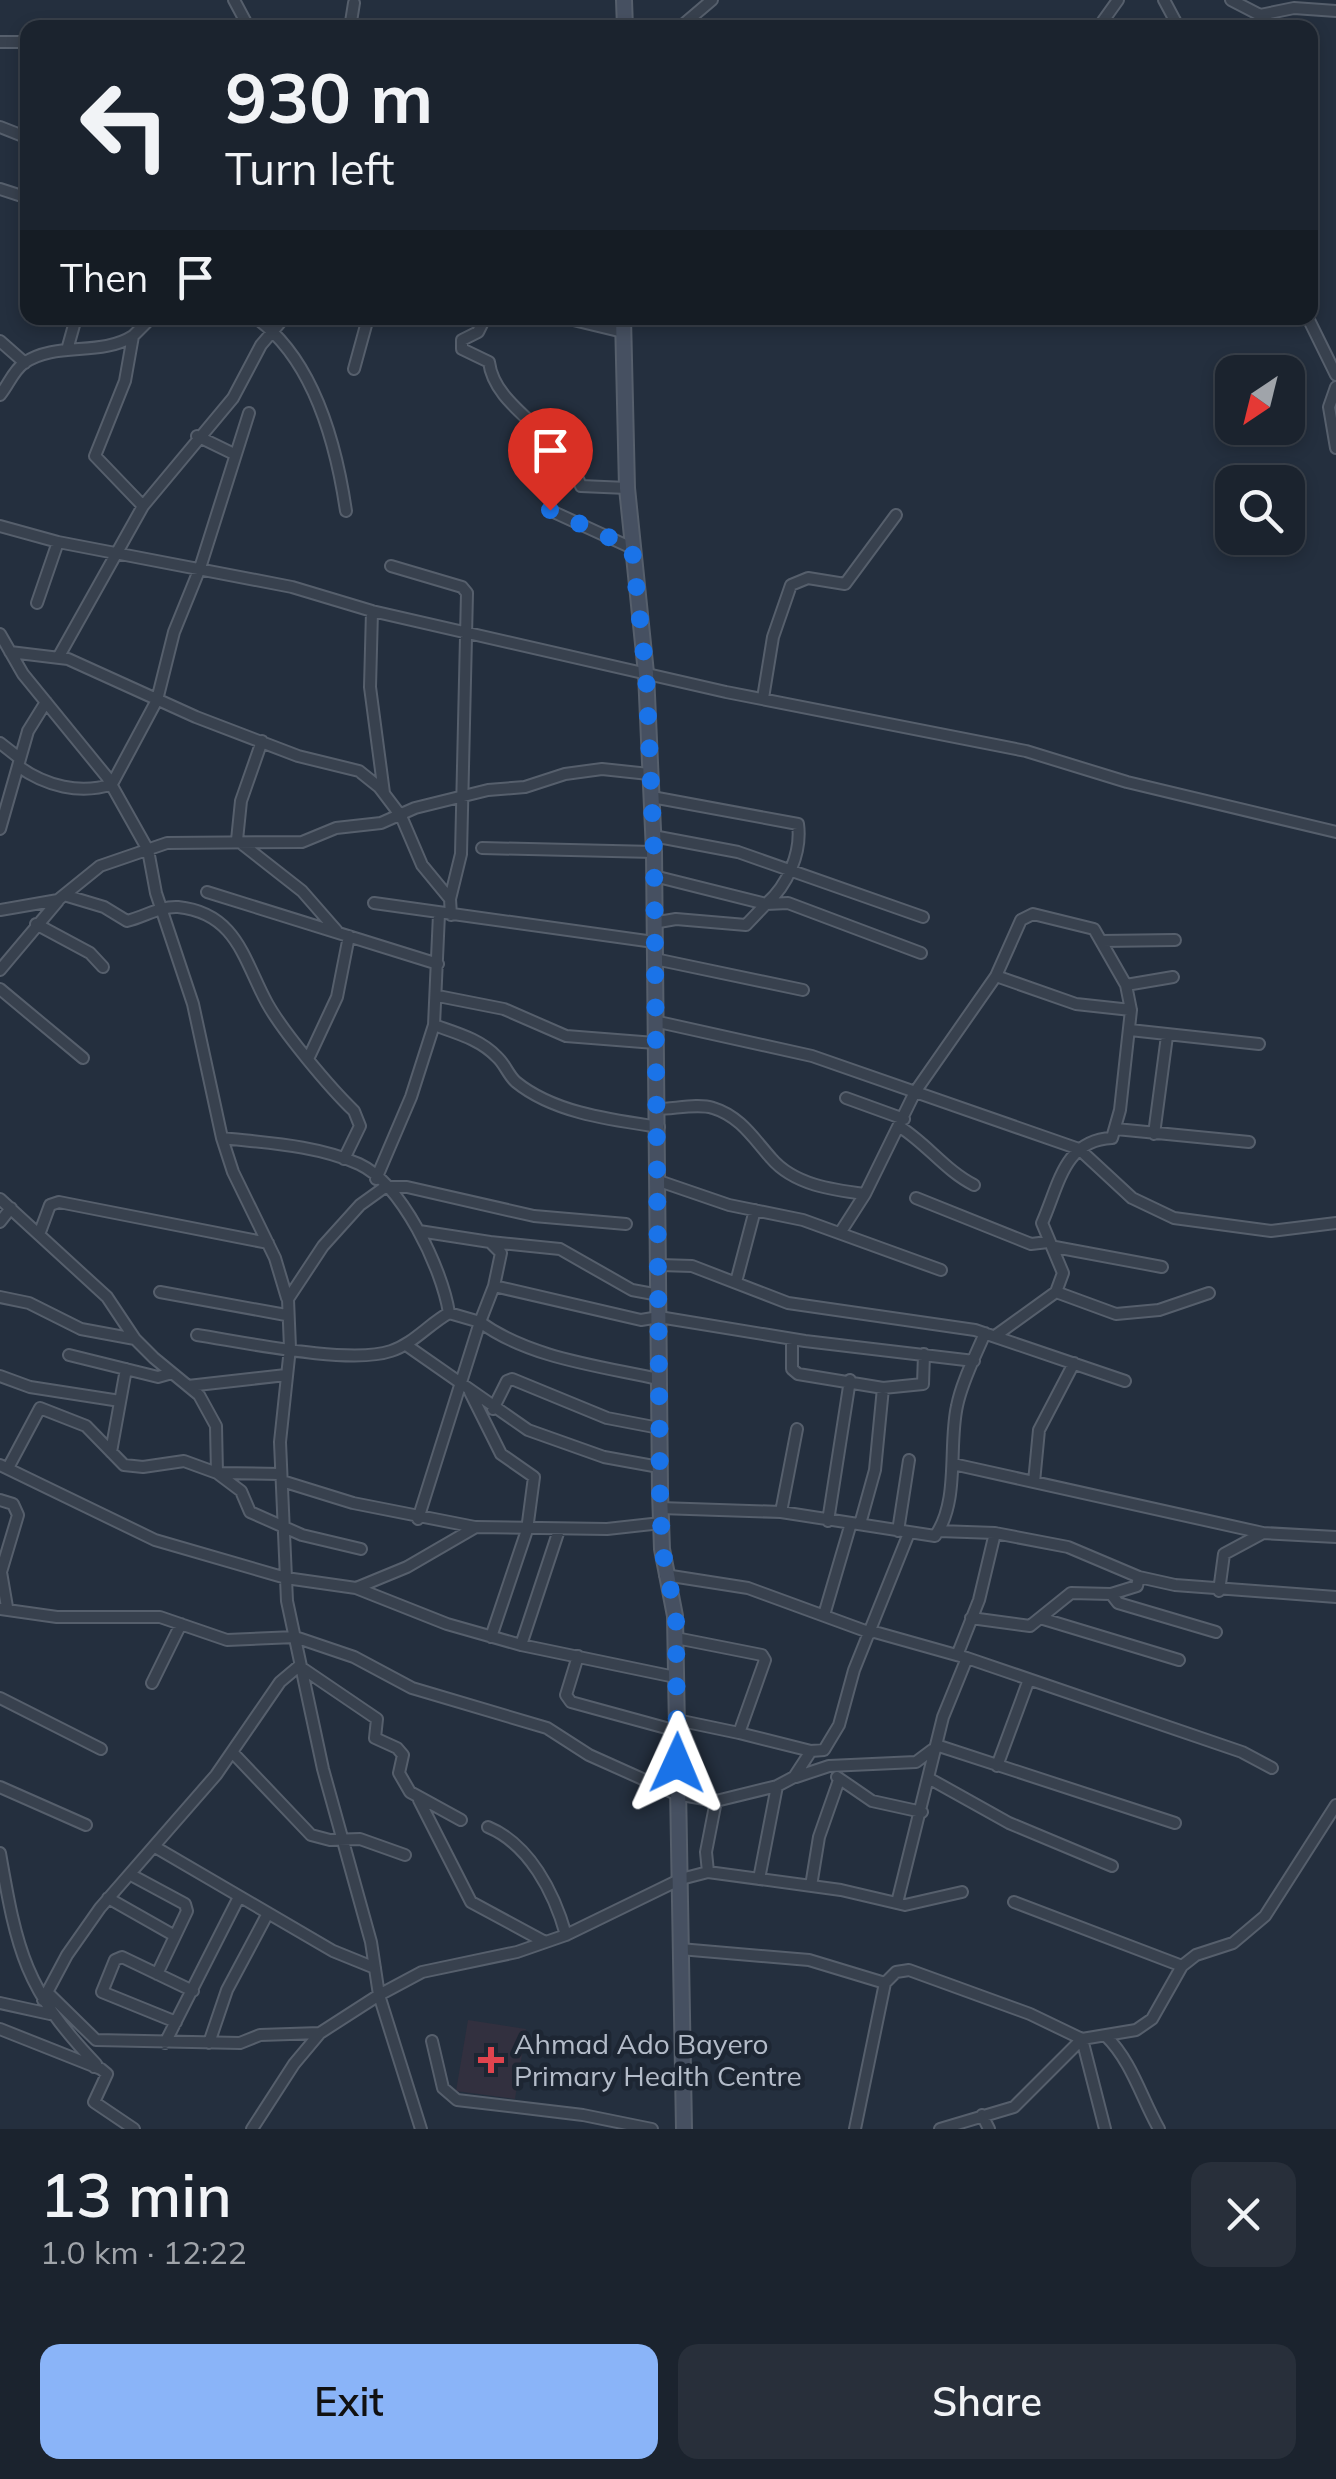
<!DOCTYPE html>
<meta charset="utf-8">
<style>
:root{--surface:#1b232e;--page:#282f3a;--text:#f1f3f6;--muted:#a0a4aa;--line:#39404a;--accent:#8ab4f8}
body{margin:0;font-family:Mulish,sans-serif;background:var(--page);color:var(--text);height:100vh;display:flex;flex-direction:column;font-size:38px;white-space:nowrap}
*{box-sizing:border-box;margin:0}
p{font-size:32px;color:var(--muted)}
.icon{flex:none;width:55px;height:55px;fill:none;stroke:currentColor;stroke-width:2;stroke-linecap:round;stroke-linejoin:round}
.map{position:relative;height:2129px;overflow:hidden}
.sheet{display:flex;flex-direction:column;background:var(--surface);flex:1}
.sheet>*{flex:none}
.hud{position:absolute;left:20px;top:20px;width:1298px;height:305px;border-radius:20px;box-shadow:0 5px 15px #0003,0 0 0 2px var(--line);background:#1b232e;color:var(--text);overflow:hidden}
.needle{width:65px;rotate:215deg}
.tools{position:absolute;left:1215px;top:355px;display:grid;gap:20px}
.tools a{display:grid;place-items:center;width:90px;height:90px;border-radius:20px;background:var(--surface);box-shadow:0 5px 15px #0003,0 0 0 2px var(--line);font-size:50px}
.pin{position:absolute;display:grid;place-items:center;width:85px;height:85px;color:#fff;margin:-102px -42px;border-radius:50% 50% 50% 0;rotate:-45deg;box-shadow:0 0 10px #0007}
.pin .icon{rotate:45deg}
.me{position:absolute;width:110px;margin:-55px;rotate:1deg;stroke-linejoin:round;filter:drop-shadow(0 0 8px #0008)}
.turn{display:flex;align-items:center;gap:35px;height:210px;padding:0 40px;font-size:45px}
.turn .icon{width:130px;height:130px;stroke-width:2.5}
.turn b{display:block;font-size:70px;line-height:85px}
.then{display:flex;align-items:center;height:95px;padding:0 40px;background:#0003;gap:20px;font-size:38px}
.round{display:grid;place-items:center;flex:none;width:105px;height:105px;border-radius:20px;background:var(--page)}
.head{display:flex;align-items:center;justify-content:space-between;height:170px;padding:0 40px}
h1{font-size:60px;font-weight:600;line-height:75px}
.button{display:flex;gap:20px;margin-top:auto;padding:20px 40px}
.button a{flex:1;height:115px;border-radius:20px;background:var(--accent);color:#111;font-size:40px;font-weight:600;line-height:115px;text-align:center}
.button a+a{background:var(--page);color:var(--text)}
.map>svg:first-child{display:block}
.medical{fill:#32303f}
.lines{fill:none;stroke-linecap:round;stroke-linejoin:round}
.street-casing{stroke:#565f6c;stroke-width:14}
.secondary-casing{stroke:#565f6c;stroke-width:18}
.street{stroke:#38414e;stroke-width:10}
.secondary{stroke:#465061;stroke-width:14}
.route{stroke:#1a73e8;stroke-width:18;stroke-dasharray:0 32.4}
.health-dot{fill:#e0444e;stroke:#1d2633;stroke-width:4}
.labels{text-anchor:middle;stroke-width:9;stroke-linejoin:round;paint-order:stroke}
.poi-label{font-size:28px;fill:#b4bcc9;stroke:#1d2633;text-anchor:start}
</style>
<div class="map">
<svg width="1336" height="2129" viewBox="0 0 1336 2129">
<rect width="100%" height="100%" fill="#242f3e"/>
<!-- medical -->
<path class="medical" d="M468,2020l58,9 -11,70 -59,-8z"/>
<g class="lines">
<!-- street casing -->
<g class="street-casing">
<path id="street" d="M234,0l15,28
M1164,0l15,28
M1231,0l29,15 34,-7 42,3
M350,28l4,-25
M679,28l33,-28
M1098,28l20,-28
M0,42h28
M0,127l28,11
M0,189l28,9
M256,318c57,41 80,125 90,193
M485,318l-7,14 -16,8v9l27,13c6,48 72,69 92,124l46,2
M565,318l58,14
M1308,318l28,57
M0,341l25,22
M67,350l9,-32
M354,369l14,-51
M1336,387l-7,20 7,41
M0,395c9,-11 13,-24 24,-32 32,-22 76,-6 109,-27
M197,436l37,18
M143,506l-48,-50 30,-75 8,-45 18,-18
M549,510l83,38
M0,526l58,16 234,45 80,24 354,81 300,59 101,31 209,50
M391,566l71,21 5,6 -6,261 -11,45
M37,603l21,-61
M372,611l-2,76 14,106
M0,634l23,40 84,103 41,73 8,43 37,111 29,134 11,34 42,86 12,40
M10,652l58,7 128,58 102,39 61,15 20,16 22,29 21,49 28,34 1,16
M59,656l84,-150 90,-108 28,-53 23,-27
M763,698l10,-61 18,-52 17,-7 37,6 51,-69
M46,702l-18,29 -10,35c27,20 63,29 94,18l45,-84 17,-68 26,-64 49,-155
M262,741l-21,60 -4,39 65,51 35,40
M0,743l18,14
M652,797l146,27c4,29 -11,62 -32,80l-112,-28
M0,829l18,-63
M653,836l85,16 185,65
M482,848l172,4
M207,892l231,72
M64,895l40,12 23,14c17,-4 33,-15 51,-14 59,6 66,54 89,96 16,29 63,85 87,108l6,15 -16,33
M374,903l280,39
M0,910l58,-10 42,-34 67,-23 135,-1 34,-14 45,-5 34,-15 73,-18 37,-3 40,-13 37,-5 47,5
M653,923l23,-4 70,6 20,-21 22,-1 133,50
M36,924l54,29 13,14
M1102,941l73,-1
M655,959l148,31
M0,970l58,-69
M1126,985l47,-8
M0,989l83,69
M438,996l66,13 62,27 89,7
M654,1021l158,35 267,93 53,49 42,20 97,13 65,-8
M434,1025c22,8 46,14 63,32 8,7 11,18 19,25 38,31 96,38 143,45
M1130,1030l129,14
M309,1057l28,-60 12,-61
M846,1098l58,21
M658,1109c16,0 40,-6 55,-1 27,8 41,31 58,50 23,27 62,32 94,36
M900,1127c27,17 46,44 74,58
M1116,1129l133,13
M1154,1134l13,-98
M222,1138c45,5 94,7 137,26 43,20 83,104 90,149
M376,1179l35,-82 23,-72 5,-111
M659,1181l70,24 74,15 138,50
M916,1198l115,46 17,-2
M0,1199l107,98 28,42 19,19 45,37 17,31 1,47 63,1
M0,1222l11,-14
M419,1231l71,11 11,11 -7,33
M40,1232l10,-27 9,-3 209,41
M840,1233l25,-39 50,-102 81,-116 80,28 55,6
M490,1242l70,7 72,41 27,5
M1055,1247l107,20
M660,1265l32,1 96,37 187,27 150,51
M736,1282l19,-72
M160,1292l126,23
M1056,1292l60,22 43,-4 50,-17
M0,1297l29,6 52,26 54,10
M197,1335c46,7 153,30 194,16 22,-7 38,-27 58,-38l31,9 14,-36 147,34 18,-3 146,24 169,20
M995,1336l61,-44 7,-19 -21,-50c17,-38 22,-83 70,-85l8,-28 11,-100 -5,-25 -32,-56 -61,-15 -12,6 -25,56
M792,1339v30l6,5 85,14 40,-4 1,-30
M406,1345l122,85 76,27 55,10
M69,1355l89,22 14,-4
M0,1376l30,11 90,14
M188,1386l98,-11
M470,1392l31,62 33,23 -7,53 -36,107
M493,1409l14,-28 5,-2 95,39 52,10
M111,1452l15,-83
M953,1464l310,69
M0,1465l155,75 131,38 70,10 51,-21 69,-40 131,2 54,-6
M8,1468l32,-60 46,18 38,39 19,2 41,-6 33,12 24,18 9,21 52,23 59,14
M282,1481l71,22 122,24
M1034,1482l5,-52 35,-67
M0,1500l13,4 5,11 -17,57 6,35
M660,1508l121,4 154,24c25,-35 13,-90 22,-130 5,-25 18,-49 28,-73
M781,1512l16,-83
M418,1519l62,-197c49,36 120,44 178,57
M828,1521l22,-141
M860,1524l15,-54 8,-82
M898,1531l11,-71
M939,1531l56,2 -16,67 -21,53
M995,1533l73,14 71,30 36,8 161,12
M665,1575l83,13 123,45
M356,1588l91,36 74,21 154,32
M1219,1591l5,-37 39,-21 73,4
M1111,1594l7,9 98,29
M0,1609l57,8h103l67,23 68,-3 59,20 58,31 135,40 42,27 87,39 40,7 61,-15 17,-9 17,-26 13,-1 15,-25 15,-55 55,-137
M824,1615l27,-92
M971,1618l59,8 41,-33 40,1 26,-8 2,-9
M1040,1618l139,42
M871,1631l96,27 -24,59 -46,186
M676,1638l86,17 3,5 -26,73 -62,-13
M521,1645l38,-115
M578,1656l-12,39 5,7 106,29
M967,1658l275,94 30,16
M152,1683l29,-59
M0,1698l101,51
M739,1733l72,18
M936,1745l239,78
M234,1754l77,81 19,5 30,-1 45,16
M997,1766l31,-84
M796,1777l33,-11 87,-4 16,-12
M837,1777l35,24 50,11
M930,1779l79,44 103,43
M0,1787l86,38
M419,1800l52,102 74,40
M488,1827c41,17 66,65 78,108
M155,1847l178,104 42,17
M0,1853c17,98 25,137 96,211l-2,3
M708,1872l-2,-20 10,-51
M133,1876l52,28 2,7 -30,63
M759,1879l18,-93
M811,1886l8,-49 20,-57
M108,1898l67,38
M1014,1902l168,64
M680,1949l129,11 76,23 -30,146
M885,1983l11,-11 13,-2 121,44 52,25 23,90
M48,1993l48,47 144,3 20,-8 60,-2
M43,2000l24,-45 33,-47 116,-133 64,-93 19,-16 78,53 -2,19 22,10 6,7 -4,18 11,19 51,28
M0,2003l50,11
M176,2022l-74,-30 13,-32 7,-3 71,34
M0,2029l101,40 6,5 -13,28 40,27
M1106,2036c26,26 35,61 53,93
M432,2041l11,47 14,12 126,15 69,14
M165,2043l74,-146
M209,2043l18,-53 41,-77
M982,2115l7,14
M252,2129l42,-65 26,-31 59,-38 43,-23 95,-20 49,-17 115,-56 27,-7 133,18 64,15 57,-13
M421,2129l-42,-134 -8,-53 -48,-173 -36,-168 -7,-159 10,-94 -2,-49 35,-53 37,-41 25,-18h22l127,29 92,8
M940,2129l74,-22 68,-68 54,-9 16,-11 30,-53 14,-11 37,-12 32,-27 71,-111"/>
</g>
<!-- secondary casing -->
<g class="secondary-casing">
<path id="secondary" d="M624,0l1,28
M623,318l4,170 19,185 8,179 6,640 2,57 13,67 9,513"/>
</g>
<!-- street -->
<use href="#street" class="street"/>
<!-- secondary -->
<use href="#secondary" class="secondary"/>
</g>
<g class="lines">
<!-- route -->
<path class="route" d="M550,510l82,38 14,125 8,179 6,640 2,57 14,67 1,147"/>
</g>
<!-- markers -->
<path class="health-dot" d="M486 2045h10v10h10v10h-10v10h-10v-10h-10v-10h10z"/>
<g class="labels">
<!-- poi labels -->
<g class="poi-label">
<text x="514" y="2054">Ahmad Ado Bayero<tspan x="514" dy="32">Primary Health Centre</tspan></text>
</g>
</g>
</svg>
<div class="tools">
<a><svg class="needle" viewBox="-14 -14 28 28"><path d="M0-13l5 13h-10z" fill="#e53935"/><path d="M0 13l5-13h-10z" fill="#a0a4aa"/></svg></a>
<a><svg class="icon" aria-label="search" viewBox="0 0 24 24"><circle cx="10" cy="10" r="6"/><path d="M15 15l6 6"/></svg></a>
</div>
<div class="pin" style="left:550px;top:510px;background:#d93025"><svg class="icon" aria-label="arrive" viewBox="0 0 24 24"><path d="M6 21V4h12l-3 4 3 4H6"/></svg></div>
<svg class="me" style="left:677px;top:1763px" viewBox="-20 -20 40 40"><path d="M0-17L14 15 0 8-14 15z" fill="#1a73e8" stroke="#fff" stroke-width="4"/></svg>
<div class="hud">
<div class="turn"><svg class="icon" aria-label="left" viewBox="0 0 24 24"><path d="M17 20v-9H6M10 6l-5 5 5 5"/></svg><div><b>930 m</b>Turn left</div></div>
<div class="then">Then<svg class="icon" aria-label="arrive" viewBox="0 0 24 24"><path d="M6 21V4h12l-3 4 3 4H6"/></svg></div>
</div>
</div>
<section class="sheet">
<div class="head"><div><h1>13 min</h1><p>1.0 km · 12:22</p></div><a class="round"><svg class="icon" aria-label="close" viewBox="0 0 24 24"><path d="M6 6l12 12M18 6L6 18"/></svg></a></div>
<div class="button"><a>Exit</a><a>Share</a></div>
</section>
